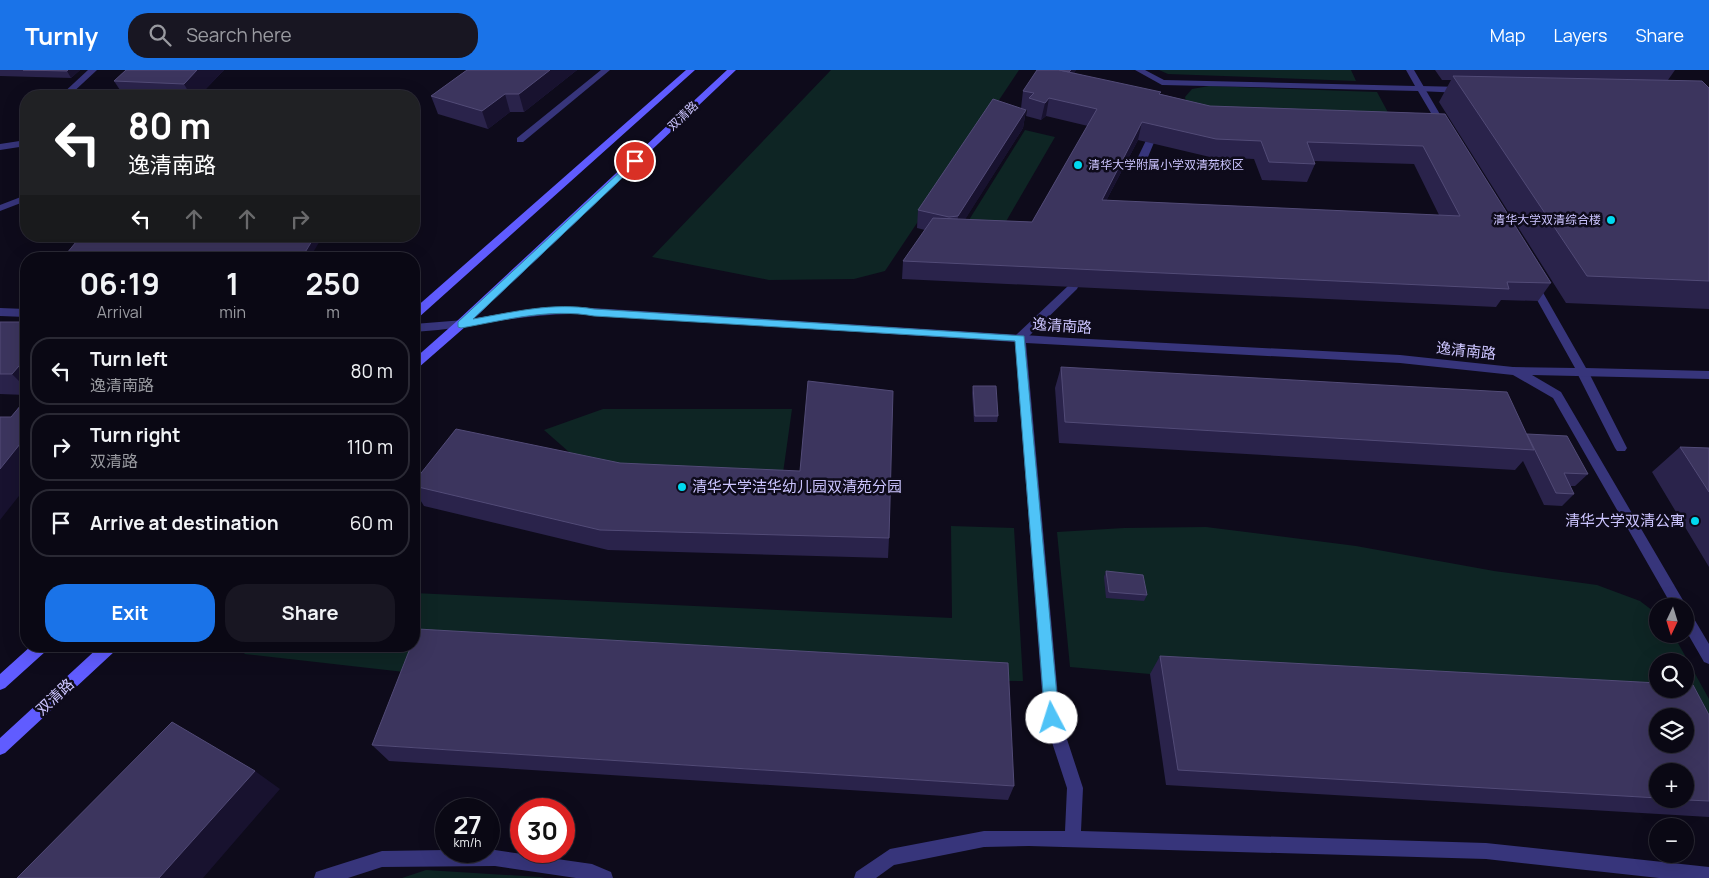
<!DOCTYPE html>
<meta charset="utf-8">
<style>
:root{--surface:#0a0814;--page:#181622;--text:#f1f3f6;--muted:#999aa0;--line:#2a2934;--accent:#1a73e8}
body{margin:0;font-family:Manrope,"Noto Sans SC",sans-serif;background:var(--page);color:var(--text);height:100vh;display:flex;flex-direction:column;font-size:19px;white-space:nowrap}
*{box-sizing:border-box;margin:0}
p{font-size:16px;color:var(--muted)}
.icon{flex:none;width:28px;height:28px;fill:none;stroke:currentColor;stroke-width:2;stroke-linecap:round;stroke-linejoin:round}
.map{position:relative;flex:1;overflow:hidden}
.details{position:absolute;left:20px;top:182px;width:400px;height:400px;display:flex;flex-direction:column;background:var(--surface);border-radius:20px;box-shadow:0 5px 20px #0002,0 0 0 1px var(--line)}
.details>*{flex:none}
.top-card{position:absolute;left:20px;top:20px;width:400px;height:152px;border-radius:20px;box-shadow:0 5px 20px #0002,0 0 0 1px var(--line);background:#202124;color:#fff;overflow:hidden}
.needle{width:32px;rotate:184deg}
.controls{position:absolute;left:1649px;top:528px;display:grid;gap:10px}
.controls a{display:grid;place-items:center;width:45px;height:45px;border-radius:50%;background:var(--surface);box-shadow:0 5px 20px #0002,0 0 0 1px var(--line);font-size:25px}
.speed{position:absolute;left:435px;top:728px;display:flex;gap:10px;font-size:25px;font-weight:700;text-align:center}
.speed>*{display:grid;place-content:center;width:65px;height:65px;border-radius:50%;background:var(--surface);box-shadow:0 5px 20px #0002,0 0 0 1px var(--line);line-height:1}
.speed small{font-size:12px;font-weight:400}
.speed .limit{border:8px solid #d22;background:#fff;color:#111}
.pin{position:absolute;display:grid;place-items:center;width:42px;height:42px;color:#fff;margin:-21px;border:2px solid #fff;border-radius:50%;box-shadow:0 1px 5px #0007}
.me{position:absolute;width:55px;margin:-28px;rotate:355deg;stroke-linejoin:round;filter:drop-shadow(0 0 4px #0008)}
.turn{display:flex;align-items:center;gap:18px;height:105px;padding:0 25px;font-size:22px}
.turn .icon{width:65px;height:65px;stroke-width:2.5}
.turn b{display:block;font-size:35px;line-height:42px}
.lanes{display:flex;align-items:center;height:48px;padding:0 25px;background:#0003;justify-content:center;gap:25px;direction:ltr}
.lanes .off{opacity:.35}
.eta{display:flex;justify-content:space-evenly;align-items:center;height:85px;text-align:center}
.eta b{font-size:30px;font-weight:700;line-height:35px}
.primary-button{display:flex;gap:10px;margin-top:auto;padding:10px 25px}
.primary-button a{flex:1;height:58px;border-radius:20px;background:var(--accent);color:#fff;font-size:20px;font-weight:700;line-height:58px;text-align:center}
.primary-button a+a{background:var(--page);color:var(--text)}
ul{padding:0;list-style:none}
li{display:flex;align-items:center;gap:15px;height:68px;margin:0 10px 8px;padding:0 15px;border:2px solid var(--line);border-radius:20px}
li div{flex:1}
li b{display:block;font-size:19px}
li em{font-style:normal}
header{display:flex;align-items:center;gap:30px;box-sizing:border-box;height:70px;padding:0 25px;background:var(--accent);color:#fff}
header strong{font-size:24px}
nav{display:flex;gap:28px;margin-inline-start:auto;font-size:18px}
.search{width:350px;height:45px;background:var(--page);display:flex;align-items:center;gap:12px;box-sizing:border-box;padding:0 18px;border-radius:20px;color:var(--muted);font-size:19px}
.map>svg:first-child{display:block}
.green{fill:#0e2524;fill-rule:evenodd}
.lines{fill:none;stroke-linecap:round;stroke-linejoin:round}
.service{fill:#37357b;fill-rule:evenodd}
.minor{fill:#37357b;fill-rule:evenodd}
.secondary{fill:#605cff;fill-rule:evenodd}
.wall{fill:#2a234b;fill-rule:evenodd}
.shaded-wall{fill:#18122f}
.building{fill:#3c355e;stroke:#524b77;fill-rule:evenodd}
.route{fill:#4fc3f7;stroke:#337fa1}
.poi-dot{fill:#00d9f0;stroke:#0e0b1b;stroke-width:2}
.labels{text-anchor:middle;stroke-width:5;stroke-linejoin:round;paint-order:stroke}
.far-street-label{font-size:12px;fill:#ccc5ff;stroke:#0e0b1b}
.far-poi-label{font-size:12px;fill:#ccc5ff;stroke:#0e0b1b;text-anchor:start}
.street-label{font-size:15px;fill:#ccc5ff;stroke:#0e0b1b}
.poi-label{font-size:15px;fill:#ccc5ff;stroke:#0e0b1b;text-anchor:start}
</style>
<header>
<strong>Turnly</strong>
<div class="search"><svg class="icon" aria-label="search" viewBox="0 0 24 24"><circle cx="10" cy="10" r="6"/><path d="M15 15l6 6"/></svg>Search here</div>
<nav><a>Map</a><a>Layers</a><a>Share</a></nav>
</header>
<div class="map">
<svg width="1709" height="808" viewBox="0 0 1709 808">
<rect width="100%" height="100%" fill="#0e0b1b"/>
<!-- green -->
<path class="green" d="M831,0h188l-134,201 -31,8 -85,1 -117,-23z
M1159,0h192l5,11 -188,-7z
M1209,16l168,6 21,39 -210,-20 -3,-14 7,-8z
M1025,60l30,7 -58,100 -33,-9z
M603,339h189l-9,64 -197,-6 -42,-37z
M951,456l63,2 9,153 -601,-7 -178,-20 7,-8h163v-53l538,25z
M1206,457l150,19 138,25 103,14 43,16 17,13 1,20h15l36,65v89l-24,-72 -20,-14 -515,-28 -80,-7 -13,-135 67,-4zM1658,591h27v28h-27z
M426,800l114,7 5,1h-143z"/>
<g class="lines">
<!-- service -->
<path class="service" d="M1421,16l41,1 4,3 -4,3 -44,-2 -1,-2z
M1073,214l5,3 -1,2 -53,52h-8l-2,-3 2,-3 53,-50z
M1582,297l6,4 39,77 -2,3h-8l-2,-3 -39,-77z
M446,780h49l97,14 19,8 2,6h-37l-81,-12 -113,1 -34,11h-34l2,-6 6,-2 60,-19z"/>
<!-- minor -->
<path class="minor" d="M88,0h9l-28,26h-9z
M601,0h9l-87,72h-6v-4z
M1135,0h10l19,10 251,6 -9,-16h8l34,58 -1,2h-6l-23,-39 -256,-6z
M1156,55l4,3 -12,29 -2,2h-6l-2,-2 14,-29z
M26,70v6l-26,4v-6z
M26,125v6l-26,10v-6z
M1532,209l5,3 49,86 123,3v8l-177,-4 29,17 123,210 2,4 -1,2v-2h-13l-119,-208 -40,-23 -113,-12 -374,-20 34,375 23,70 -2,43 405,12 223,24v11h-50l-173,-19 -457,-13 -45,1 -90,18 -18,13h-22l2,-6 34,-23 94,-18h81l2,-43 -23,-70 -29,-376 -438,-28c-55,-1 -108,15 -163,18v-8l50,-4 81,-13h32l493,31 330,17 113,12 62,1 -48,-86z
M0,238l26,1v8l-26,-1z
M1685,540l5,2 19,32v20l-5,-2 -19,-33z"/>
<!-- secondary -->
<path class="secondary" d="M686,0h9l-277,248 -4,1v-10z
M727,0h9l-271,257 -47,41 -4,1v-10l43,-38z
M31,576h17l-2,5 -41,37 -5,2v-16z
M100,576h17l-2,5 -110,102 -5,2v-17z"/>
</g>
<!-- wall -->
<path class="wall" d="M0,0h80l-9,8 -71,-2z
M126,0h98l-25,26h-75l-10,-15z
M467,0h110l-53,42h-14l-22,17 -50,-15 -7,-18z
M1037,0h39l-2,3 136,33 235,8 106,169 -13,18 -37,-1 -5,7 -594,-28 1,-18 22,-31 -8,-2 1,-18 103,-102 2,-17zM1025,40h2l-1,6 15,4 5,-4 42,10 -56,96 -67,-3 58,-91 3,-18zM1138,70l72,17 44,2 8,21 45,2 8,-18 -1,-3 100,3 25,51 -333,-14z
M1435,0h240l-7,10 41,8v221l-143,-6 -127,-201 12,-22h-9z
M0,252h26v73l-26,-1z
M1061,297l466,67 61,40 -13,12h-5l4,8 -12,12 -18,-1 -21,-44 -8,9 -456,-27 -4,-55z
M973,316l25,30 -1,6h-23l-2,-29z
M26,329v88l-15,-70z
M1680,377l29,1v119l-57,-95z
M414,412l475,56 -1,20 -280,-8 -184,-44 -10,-16z
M1106,501l41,24 -3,6 -38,-3 -2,-21z
M1160,586l549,59v102l-543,-32 -16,-111zM1658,701l27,28h-27z
M372,675l642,41 -6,14 -619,-39z"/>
<!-- shaded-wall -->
<path class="shaded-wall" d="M68,0h12l-9,8 -4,-7z
M197,0h27l-25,26h-8l-7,-12z
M550,0h27l-53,42 -5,-18z
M1071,0h5l-12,20 2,-13z
M505,24l5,18 -22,17 -6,-18z
M1049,28l-3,18 -5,4 4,-17z
M1026,40l-3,18 -67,106 2,-18z
M1142,52l-4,18 -41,78 5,-18z
M315,166h8l-14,23h-8z
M26,288v30l-14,-14z
M20,374l6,5v38l-26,33v-51z
M255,701l25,18 -77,89h-44z"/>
<!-- building -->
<path class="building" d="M23,0h45l-1,1z
M126,0h71l-13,14 -70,-3z
M467,0h83l-31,24h-14l-23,17 -51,-15z
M1037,0h22l102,22 -2,2 51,12 235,8 106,169 -44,-1 2,7 -606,-28 30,-43 99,4 65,-113 -48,-11 -4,5 -16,-5 5,-5 -11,-2zM1142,52l74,17 45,2 8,21 46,2 -8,-22 116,4 37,70 -358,-16z
M1059,0h12l-2,2z
M1453,6l249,5 7,7v193l-122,-5z
M993,29l33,11 -68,106 -9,1 -31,-7z
M81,166h234l-14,23h-239z
M0,252h26v36l-14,16h-12z
M1061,297l446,25 27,58 -469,-28z
M808,311l85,10 -4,147 -289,-8 -186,-44v-4l42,-53 164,34 180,8z
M973,316h23l2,30h-23z
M26,329v45h-6l-20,25v-52h11z
M1527,364l40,2 21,38 -24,-1 10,21 -18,-1z
M1680,377l29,1v44z
M1106,501l37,4 4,20 -38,-3z
M418,559l590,34 6,123 -642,-41 39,-99h3v-7z
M1160,586l498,27v6h27v-4h8l16,30v86l-43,-2h19v-28h-27v27l-480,-28zM1658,646h27v28h-27z
M172,652l83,49 -96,107h-142z"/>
<!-- route -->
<path class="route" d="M635,88l4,3 -1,2 -165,156c41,-7 80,-17 121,-10l430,27 35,382 -2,5 -5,2 -5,-2 -2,-5 -30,-377 -421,-25c-45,-8 -88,4 -133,12l-3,-1v-5z"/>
<!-- markers -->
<g class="poi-dot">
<circle cx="1078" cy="95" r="5"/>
<circle cx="1611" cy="150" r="5"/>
<circle cx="682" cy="417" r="5"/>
<circle cx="1695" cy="451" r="5"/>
</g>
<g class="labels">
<!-- far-street labels -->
<g class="far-street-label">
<text transform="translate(683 46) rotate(-43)" y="4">双清路</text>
</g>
<!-- far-poi labels -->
<g class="far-poi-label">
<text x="1088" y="99">清华大学附属小学双清苑校区</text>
<text x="1601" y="154" text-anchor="end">清华大学双清综合楼</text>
</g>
<!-- street labels -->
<g class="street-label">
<text transform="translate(1062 256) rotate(4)" y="5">逸清南路</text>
<text transform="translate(1466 281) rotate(6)" y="5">逸清南路</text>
<text transform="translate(55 627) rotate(-43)" y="5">双清路</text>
</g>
<!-- poi labels -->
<g class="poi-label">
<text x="692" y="422">清华大学洁华幼儿园双清苑分园</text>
<text x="1685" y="456" text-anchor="end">清华大学双清公寓</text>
</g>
</g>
</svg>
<div class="controls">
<a><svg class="needle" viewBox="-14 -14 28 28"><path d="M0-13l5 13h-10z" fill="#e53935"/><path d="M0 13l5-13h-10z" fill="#999aa0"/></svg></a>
<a><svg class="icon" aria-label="search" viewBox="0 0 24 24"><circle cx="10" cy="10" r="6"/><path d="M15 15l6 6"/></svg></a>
<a><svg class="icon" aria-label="layers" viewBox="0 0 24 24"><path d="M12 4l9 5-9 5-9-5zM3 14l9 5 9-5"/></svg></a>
<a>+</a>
<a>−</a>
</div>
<div class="speed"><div>27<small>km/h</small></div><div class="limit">30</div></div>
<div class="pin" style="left:635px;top:91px;background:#d93025"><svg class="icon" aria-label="arrive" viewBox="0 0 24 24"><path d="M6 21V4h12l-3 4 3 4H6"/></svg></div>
<svg class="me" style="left:1052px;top:648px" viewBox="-20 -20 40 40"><circle r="19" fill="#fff"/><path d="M0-13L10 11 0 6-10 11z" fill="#4fc3f7"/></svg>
<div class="top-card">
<div class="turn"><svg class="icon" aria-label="left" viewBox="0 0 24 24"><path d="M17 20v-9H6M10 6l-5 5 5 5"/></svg><div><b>80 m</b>逸清南路</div></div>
<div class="lanes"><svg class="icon" aria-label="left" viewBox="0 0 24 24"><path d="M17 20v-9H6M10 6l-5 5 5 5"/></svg><svg class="icon off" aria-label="ahead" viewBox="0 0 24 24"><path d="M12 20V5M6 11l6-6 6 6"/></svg><svg class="icon off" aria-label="ahead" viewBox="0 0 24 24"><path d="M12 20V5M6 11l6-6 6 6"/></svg><svg class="icon off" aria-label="right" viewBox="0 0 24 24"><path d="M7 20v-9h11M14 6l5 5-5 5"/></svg></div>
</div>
<section class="details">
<div class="eta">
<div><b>06:19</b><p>Arrival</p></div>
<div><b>1</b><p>min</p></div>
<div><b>250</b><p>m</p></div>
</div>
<ul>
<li><svg class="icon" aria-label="left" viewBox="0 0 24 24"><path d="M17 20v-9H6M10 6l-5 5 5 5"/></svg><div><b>Turn left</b><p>逸清南路</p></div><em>80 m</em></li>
<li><svg class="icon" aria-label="right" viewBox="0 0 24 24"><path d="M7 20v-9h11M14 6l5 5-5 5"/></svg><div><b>Turn right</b><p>双清路</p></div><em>110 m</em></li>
<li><svg class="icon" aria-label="arrive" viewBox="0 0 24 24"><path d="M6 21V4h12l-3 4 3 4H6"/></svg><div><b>Arrive at destination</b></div><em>60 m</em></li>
</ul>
<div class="primary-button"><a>Exit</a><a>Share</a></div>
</section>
</div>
